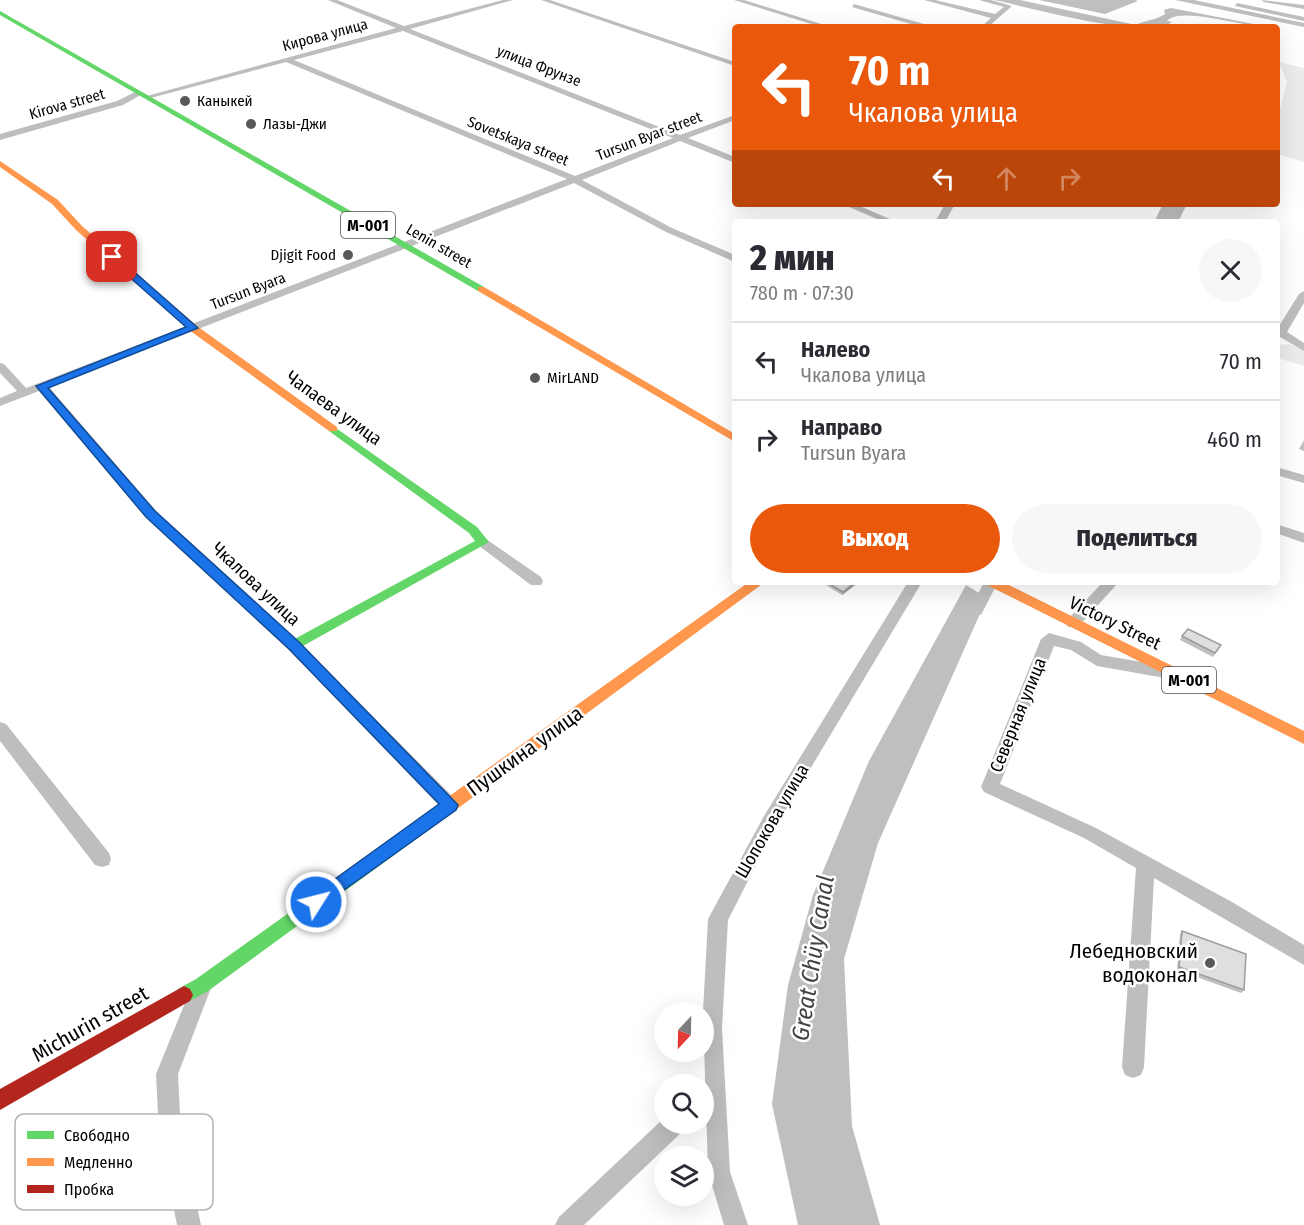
<!DOCTYPE html>
<html lang="ru">
<meta charset="utf-8">
<style>
:root{--surface:#fff;--page:#f7f7f7;--text:#2b2b33;--muted:#7c7c81;--line:#e1e1e2;--accent:#ea580c}
body{margin:0;font-family:"Fira Sans Condensed",sans-serif;background:var(--page);color:var(--text);height:100vh;display:flex;flex-direction:column;font-size:22px;white-space:nowrap}
*{box-sizing:border-box;margin:0}
p{font-size:20px;color:var(--muted)}
.icon{flex:none;width:33px;height:33px;fill:none;stroke:currentColor;stroke-width:2;stroke-linecap:round;stroke-linejoin:round}
.map{position:relative;flex:1;overflow:hidden}
.details{position:absolute;left:732px;top:219px;width:548px;height:366px;display:flex;flex-direction:column;background:var(--surface);border-radius:6px;box-shadow:0 6px 24px #0002}
.details>*{flex:none}
.top-card{position:absolute;left:732px;top:24px;width:548px;height:183px;border-radius:6px;box-shadow:0 6px 24px #0002;background:#ea580c;color:#fff;overflow:hidden}
.needle{width:39px;rotate:202deg}
.fabs{position:absolute;left:654px;top:1002px;display:grid;gap:12px}
.fabs a{display:grid;place-items:center;width:60px;height:60px;border-radius:50%;background:var(--surface);box-shadow:0 6px 24px #0002;font-size:30px}
.pin{position:absolute;display:grid;place-items:center;width:51px;height:51px;color:#fff;margin:-26px;border-radius:12px;box-shadow:0 3px 9px #0006}
.me{position:absolute;width:66px;margin:-33px;rotate:54deg;stroke-linejoin:round;filter:drop-shadow(0 0 4px #0008)}
.turn{display:flex;align-items:center;gap:21px;height:126px;padding:0 18px;font-size:27px}
.turn .icon{width:78px;height:78px;stroke-width:2.5}
.turn b{display:block;font-size:42px;line-height:51px}
.lanes{display:flex;align-items:center;height:57px;padding:0 18px;background:#0003;justify-content:center;gap:30px;direction:ltr}
.lanes .off{opacity:.35}
.round{display:grid;place-items:center;flex:none;width:63px;height:63px;border-radius:32px;background:var(--page)}
.overview{display:flex;align-items:center;justify-content:space-between;height:102px;padding:0 18px}
h1{font-size:36px;font-weight:800;line-height:45px}
.cta{display:flex;gap:12px;margin-top:auto;padding:12px 18px}
.cta a{flex:1;height:69px;border-radius:36px;background:var(--accent);color:#fff;font-size:24px;font-weight:800;line-height:69px;text-align:center}
.cta a+a{background:var(--page);color:var(--text)}
ul{padding:0;list-style:none}
li{display:flex;align-items:center;gap:18px;height:78px;padding:0 18px;border-top:2px solid var(--line)}
li div{flex:1}
li b{display:block;font-size:22px}
li em{font-style:normal}
.map>svg:first-child{display:block}
.green{fill:#ececec}
.water{fill:#bfbfbf}
.lines{fill:none;stroke-linecap:round;stroke-linejoin:round}
.canal{fill:#bfbfbf;fill-rule:evenodd}
.street{fill:#bebebe;fill-rule:evenodd}
.fast{fill:#63d668;fill-rule:evenodd}
.slow{fill:#ff974d;fill-rule:evenodd}
.jam{fill:#b3261e;fill-rule:evenodd}
.wall{fill:#c0c0c0}
.shaded-wall{fill:#9c9c9c}
.building{fill:#dfdfdf;stroke:#9c9c9c;stroke-width:1.5}
.route{fill:#1a73e8;stroke:#114b97;stroke-width:1.5}
.poi-dot{fill:#595959;stroke:#fff;stroke-width:2}
.labels{text-anchor:middle;stroke-width:5;stroke-linejoin:round;paint-order:stroke}
.far-street-label{font-size:15px;fill:#000;stroke:#fff}
.far-poi-label{font-size:15px;fill:#000;stroke:#fff;text-anchor:start}
.shield{fill:#fff;stroke:#4c4c4c;stroke-width:1.5}
.shield-label{font-size:16px;font-weight:bold;fill:#000}
.street-label{font-size:18px;fill:#000;stroke:#fff}
.near-street-label{font-size:21px;fill:#000;stroke:#fff}
.near-poi-label{font-size:21px;fill:#000;stroke:#fff;text-anchor:end}
.near-water-label{font-size:24px;font-style:italic;fill:#444;stroke:#fff}
.key{fill:#fff;stroke:#b2b2b2;stroke-width:1.5}
.key-label{font-size:16px;fill:#000}
</style>
<div class="map">
<svg width="1304" height="1225" viewBox="0 0 1304 1225">
<rect width="100%" height="100%" fill="#fff"/>
<!-- green -->
<path class="green" d="M1279,62l25,6v94l-27,-8v-32l10,-40z
M1289,344l15,6v16l-26,-8 -1,4v-17z"/>
<!-- water -->
<path class="water" d="M994,0h26l116,25c8,-5 19,-4 29,-11l-1,-4 7,-2 98,19c-27,0 -81,-19 -100,-8l-2,2 5,1c-26,19 -144,-15 -178,-22z
M1039,0h96l3,1 -33,13z
M1175,0h19l110,23v4z
M1163,204h24l-9,18h-24z
M966,585l21,13 -109,245 -34,116 8,167 28,99h-82l-26,-121 16,-119 25,-90 56,-134z"/>
<g class="lines">
<!-- canal -->
<path class="canal" d="M984,582h14l-17,33h-10l-2,-3z"/>
<!-- street -->
<path class="street" d="M328,0h9l67,26 99,-26h10l-103,29 270,106 55,-20v5l-47,18 47,19v6l-55,-22 -98,39 90,48 63,27v7l-69,-30 -92,-49 -525,204 107,124 143,131 157,158 3,5 -3,5 -6,2 -6,-2 -155,-160 -143,-133 -107,-126 -39,15v-8l17,-7 -17,-18v-10l4,1 22,24 541,-209 -281,-117 -139,37 -4,-2 253,-69zM403,31l270,107 -98,38 -281,-116z
M541,0h9l185,62v4z
M734,0h10l87,27h-10z
M924,0h11l60,14 9,-7 -25,-7h12l21,6 -24,21h-7l10,-9z
M1261,0l43,5v4l-40,-7z
M1237,3l67,14v4l-69,-15z
M854,4l77,22 1,1h-11l-69,-20z
M137,91l7,2 -21,12 -123,35v-6l117,-33z
M842,204h13l42,18h-13z
M945,204h10l-10,18h-10z
M1304,291v12l-17,29 17,11v8l-24,-14 -4,1v-7l23,-37z
M1276,467l28,8v8l-28,-8z
M1276,524l28,9v10l-28,-10z
M483,537l58,40 2,4 -2,4h-10l-53,-40 -2,-3 2,-3z
M908,582h14l-146,244 -48,94 -6,109 8,143 18,53h-24l-16,-53 -5,-160 5,-93 56,-103z
M1103,582h16l-41,45h-10l-3,-4 3,-4z
M1049,633l32,9 20,13 64,11 6,2 2,4 -2,4 -6,2 -68,-12 -26,-16 -17,-4 -54,138 96,44 136,74 72,43v20l-150,-87 -10,189 -3,8 -8,3 -8,-3 -3,-8 14,-199 -52,-30 -100,-46 -3,-5 60,-148z
M0,722l6,2 103,129 2,6 -2,6 -7,2 -7,-2 -95,-124z
M201,978l7,3 3,7 -33,86 3,60 20,91h-24l-18,-91 -3,-60 38,-93z
M664,1118v6h21l-3,8 -98,93h-29l4,-8z"/>
<!-- fast -->
<path class="fast" d="M0,11l484,276 2,2 -8,2 -478,-276z
M333,426l144,101 12,15 -195,109 -5,-1 -2,-4 2,-4 186,-101 -6,-8 -140,-102v-4z
M447,800l6,2 2,5 -2,5 -245,179 -24,13 -6,-3 -3,-6 3,-6 18,-10z"/>
<!-- slow -->
<path class="slow" d="M0,161l58,39 24,26 115,100 140,101v4h-8l-140,-101 -113,-100 -24,-26 -52,-37z
M478,287h6l251,147v8l-257,-151z
M749,582h16l-312,230 -6,2 -6,-2 -2,-5 2,-5z
M985,582h18l301,149v13l-317,-159z"/>
<!-- jam -->
<path class="jam" d="M184,986l6,3 3,6 -3,6 -190,109v-21z"/>
</g>
<!-- wall -->
<path class="wall" d="M1304,440v11l-5,-2z
M821,582h38l-17,13z
M1182,636l37,13 -6,8 -33,-17z
M1182,931l62,59 -3,3 -64,-23 3,-36z"/>
<!-- shaded-wall -->
<path class="shaded-wall" d="M855,582h4l-17,13 1,-3z"/>
<!-- building -->
<path class="building" d="M826,582h29l-12,10z
M1188,629l33,16 -6,8 -33,-17z
M1182,931l64,23 -2,36 -65,-23z"/>
<!-- route -->
<path class="route" d="M109,255h6l83,73 -150,60 107,123 144,131 159,163 -2,5 -140,100 -6,-2 -2,-6 2,-5 129,-93 -150,-155 -143,-132 -110,-131 150,-59 -77,-68z"/>
<!-- markers -->
<g class="poi-dot">
<circle cx="185" cy="101" r="6"/>
<circle cx="251" cy="124" r="6"/>
<circle cx="348" cy="255" r="6"/>
<circle cx="535" cy="378" r="6"/>
<circle cx="1210" cy="963" r="6"/>
</g>
<g class="labels">
<!-- far-street labels -->
<g class="far-street-label">
<text transform="translate(325 35) rotate(-15)" y="5">Кирова улица</text>
<text transform="translate(539 66) rotate(21)" y="5">улица Фрунзе</text>
<text transform="translate(67 104) rotate(-16)" y="5">Kirova street</text>
<text transform="translate(649 136) rotate(-21)" y="5">Tursun Byar street</text>
<text transform="translate(518 141) rotate(22)" y="5">Sovetskaya street</text>
<text transform="translate(439 246) rotate(30)" y="5">Lenin street</text>
<text transform="translate(248 291) rotate(-21)" y="5">Tursun Byara</text>
</g>
<!-- far-poi labels -->
<g class="far-poi-label">
<text x="197" y="106">Каныкей</text>
<text x="263" y="129">Лазы-Джи</text>
<text x="336" y="260" text-anchor="end">Djigit Food</text>
<text x="547" y="383">MirLAND</text>
</g>
<!-- shield labels -->
<g class="shield">
<rect x="341" y="212" width="54" height="26" rx="4.5"/>
<rect x="1162" y="667" width="54" height="26" rx="4.5"/>
</g>
<g class="shield-label">
<text x="368" y="231">М-001</text>
<text x="1189" y="686">М-001</text>
</g>
<!-- street labels -->
<g class="street-label">
<text transform="translate(334 408) rotate(36)" y="6">Чапаева улица</text>
<text transform="translate(256 584) rotate(43)" y="6">Чкалова улица</text>
<text transform="translate(1115 623) rotate(26)" y="6">Victory Street</text>
<text transform="translate(1018 715) rotate(-68)" y="6">Северная улица</text>
<text transform="translate(772 821) rotate(-60)" y="6">Шопокова улица</text>
</g>
<!-- near-street labels -->
<g class="near-street-label">
<text transform="translate(525 751) rotate(-36)" y="7">Пушкина улица</text>
<text transform="translate(90 1024) rotate(-30)" y="7">Michurin street</text>
</g>
<!-- near-poi labels -->
<g class="near-poi-label">
<text x="1198" y="958">Лебедновский<tspan x="1198" dy="24">водоконал</tspan></text>
</g>
<!-- near-water labels -->
<g class="near-water-label">
<text transform="translate(813 958) rotate(-81)" y="8">Great Chüy Canal</text>
</g>
</g>
<!-- legend -->
<rect x="15" y="1114" width="198" height="96" rx="9" class="key"/>
<rect x="27" y="1131" width="27" height="8" fill="#63d668"/>
<rect x="27" y="1158" width="27" height="8" fill="#ff974d"/>
<rect x="27" y="1185" width="27" height="8" fill="#b3261e"/>
<g class="key-label">
<text x="64" y="1141">Свободно</text>
<text x="64" y="1168">Медленно</text>
<text x="64" y="1195">Пробка</text>
</g>
</svg>
<div class="fabs">
<a><svg class="needle" viewBox="-14 -14 28 28"><path d="M0-13l5 13h-10z" fill="#e53935"/><path d="M0 13l5-13h-10z" fill="#7c7c81"/></svg></a>
<a><svg class="icon" aria-label="search" viewBox="0 0 24 24"><circle cx="10" cy="10" r="6"/><path d="M15 15l6 6"/></svg></a>
<a><svg class="icon" aria-label="layers" viewBox="0 0 24 24"><path d="M12 4l9 5-9 5-9-5zM3 14l9 5 9-5"/></svg></a>
</div>
<div class="pin" style="left:112px;top:257px;background:#d93025"><svg class="icon" aria-label="arrive" viewBox="0 0 24 24"><path d="M6 21V4h12l-3 4 3 4H6"/></svg></div>
<svg class="me" style="left:316px;top:902px" viewBox="-20 -20 40 40"><circle r="17" fill="#1a73e8" stroke="#fff" stroke-width="3"/><path d="M0-11L8 9 0 5-8 9z" fill="#fff"/></svg>
<div class="top-card">
<div class="turn"><svg class="icon" aria-label="left" viewBox="0 0 24 24"><path d="M17 20v-9H6M10 6l-5 5 5 5"/></svg><div><b>70 m</b>Чкалова улица</div></div>
<div class="lanes"><svg class="icon" aria-label="left" viewBox="0 0 24 24"><path d="M17 20v-9H6M10 6l-5 5 5 5"/></svg><svg class="icon off" aria-label="ahead" viewBox="0 0 24 24"><path d="M12 20V5M6 11l6-6 6 6"/></svg><svg class="icon off" aria-label="right" viewBox="0 0 24 24"><path d="M7 20v-9h11M14 6l5 5-5 5"/></svg></div>
</div>
<section class="details">
<div class="overview"><div><h1>2 мин</h1><p>780 m · 07:30</p></div><a class="round"><svg class="icon" aria-label="close" viewBox="0 0 24 24"><path d="M6 6l12 12M18 6L6 18"/></svg></a></div>
<ul>
<li><svg class="icon" aria-label="left" viewBox="0 0 24 24"><path d="M17 20v-9H6M10 6l-5 5 5 5"/></svg><div><b>Налево</b><p>Чкалова улица</p></div><em>70 m</em></li>
<li><svg class="icon" aria-label="right" viewBox="0 0 24 24"><path d="M7 20v-9h11M14 6l5 5-5 5"/></svg><div><b>Направо</b><p>Tursun Byara</p></div><em>460 m</em></li>
</ul>
<div class="cta"><a>Выход</a><a>Поделиться</a></div>
</section>
</div>
